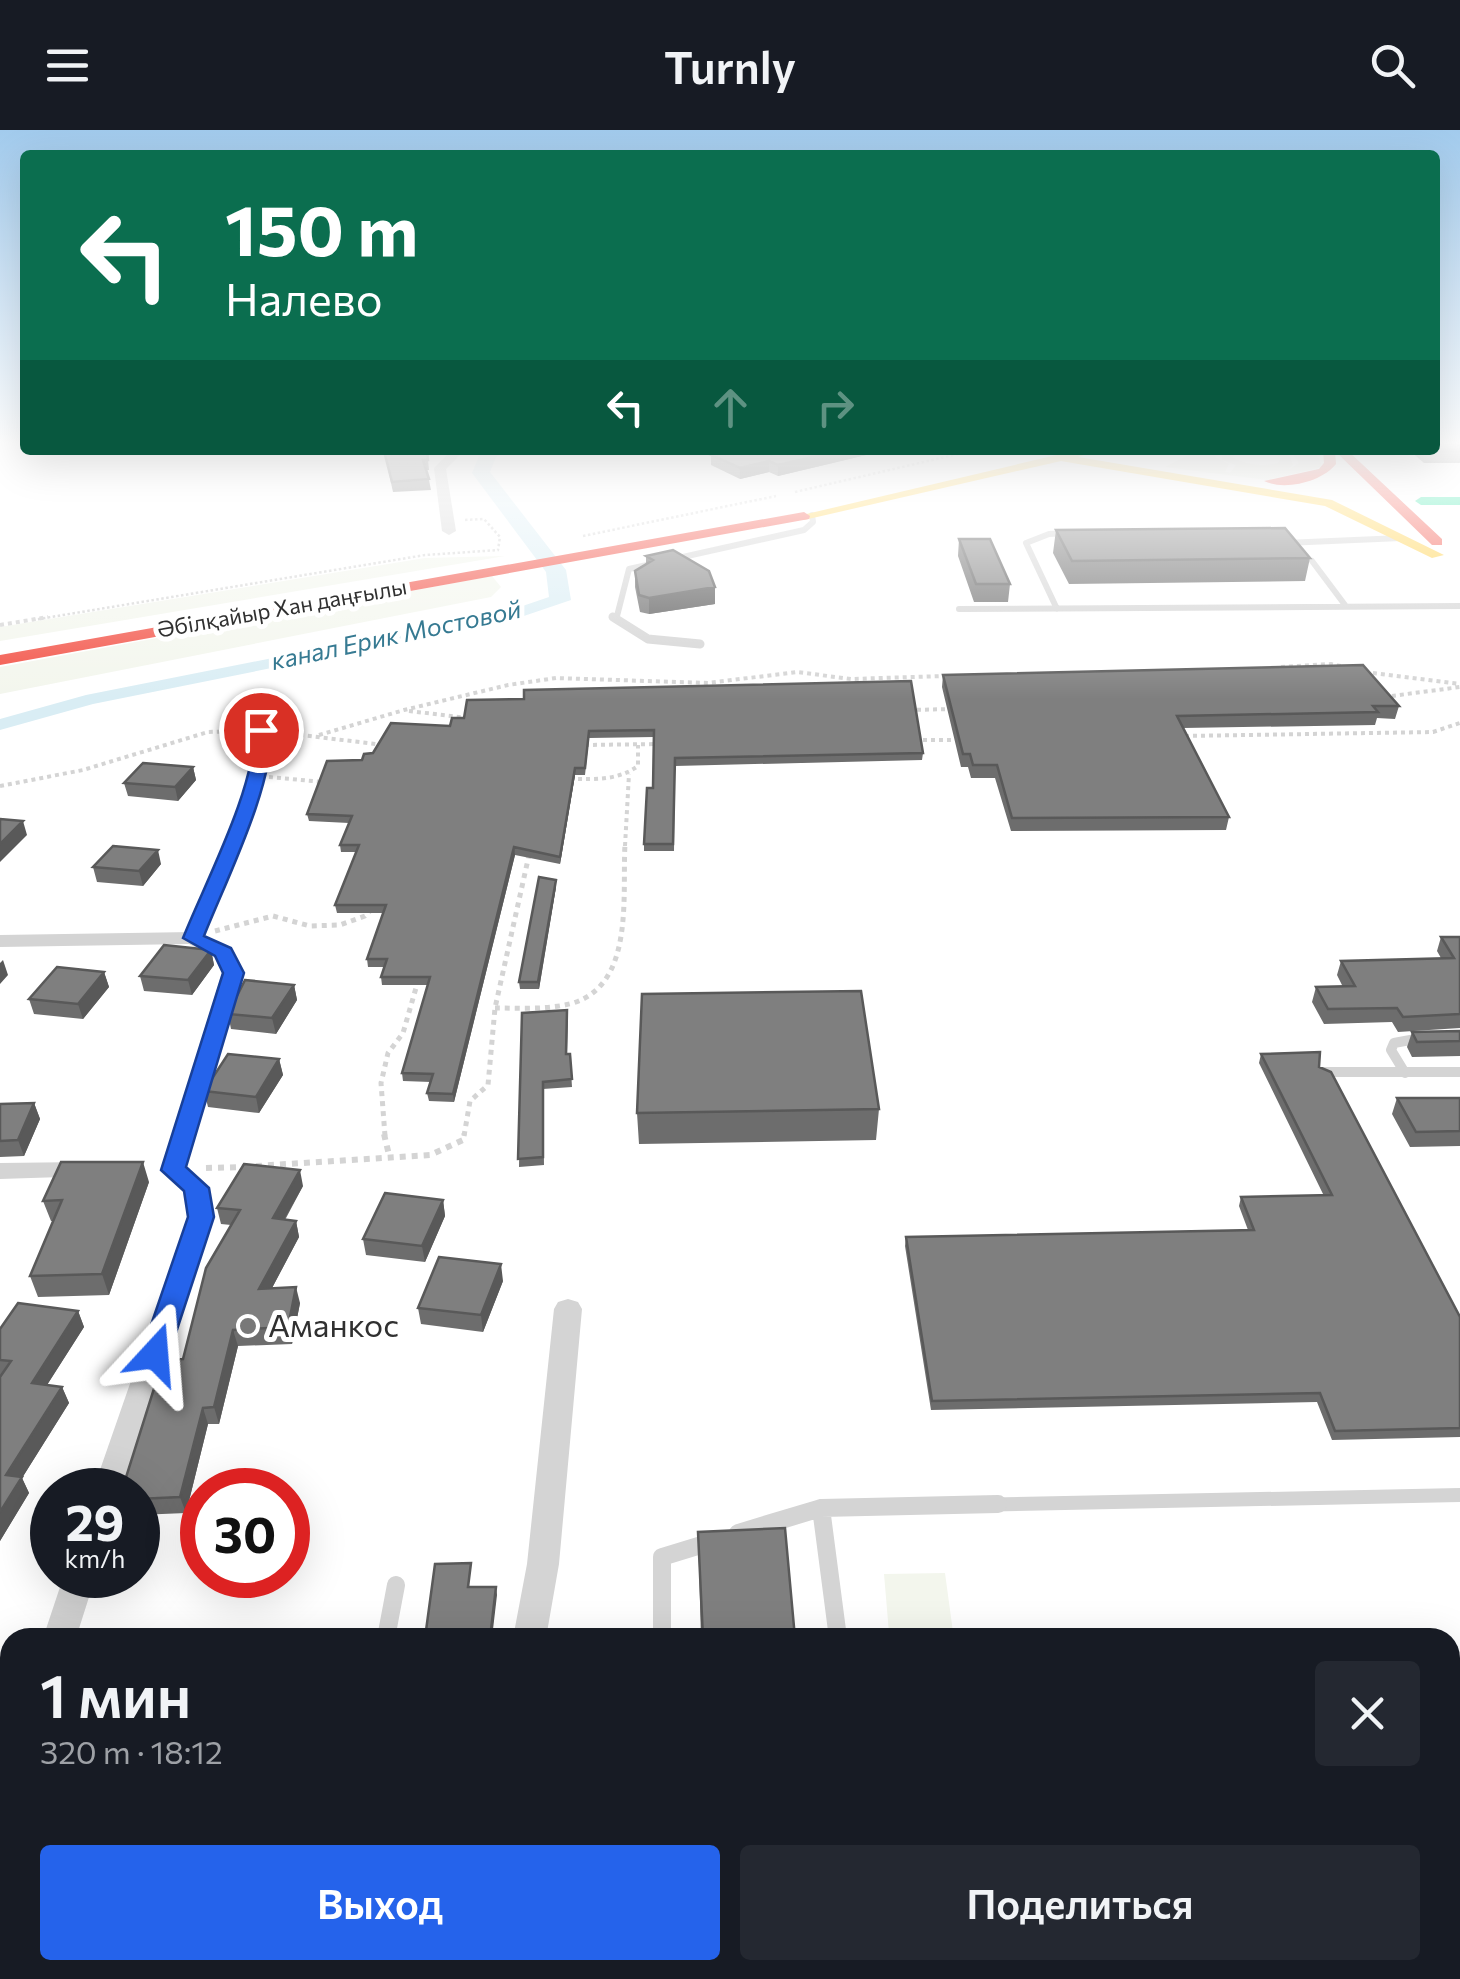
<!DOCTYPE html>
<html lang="ru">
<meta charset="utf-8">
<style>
:root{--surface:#171b24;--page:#242831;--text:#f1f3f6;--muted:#9ea1a6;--accent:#2563eb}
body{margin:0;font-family:Commissioner,sans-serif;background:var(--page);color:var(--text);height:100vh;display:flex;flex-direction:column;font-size:38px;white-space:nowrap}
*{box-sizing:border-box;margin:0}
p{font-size:32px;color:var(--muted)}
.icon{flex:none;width:55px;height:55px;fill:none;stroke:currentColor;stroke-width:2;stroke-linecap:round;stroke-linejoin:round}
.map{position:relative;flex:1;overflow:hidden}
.side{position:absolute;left:0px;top:1498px;width:1460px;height:352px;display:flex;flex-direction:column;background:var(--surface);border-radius:30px 30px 0 0;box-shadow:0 10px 40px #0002}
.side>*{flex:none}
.hud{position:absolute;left:20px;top:20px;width:1420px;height:305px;border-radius:10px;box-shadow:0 10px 40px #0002;background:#0b6e4f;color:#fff;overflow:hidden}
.speed{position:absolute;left:30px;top:1338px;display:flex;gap:20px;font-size:50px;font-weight:700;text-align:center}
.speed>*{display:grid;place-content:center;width:130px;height:130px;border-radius:50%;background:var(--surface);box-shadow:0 10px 40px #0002;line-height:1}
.speed small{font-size:25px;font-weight:400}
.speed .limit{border:15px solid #d22;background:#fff;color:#111}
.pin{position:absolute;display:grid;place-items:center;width:85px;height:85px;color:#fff;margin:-42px;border:5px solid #fff;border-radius:50%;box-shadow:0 2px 10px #0007}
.me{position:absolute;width:110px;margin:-55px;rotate:19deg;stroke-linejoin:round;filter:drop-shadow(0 0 8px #0008)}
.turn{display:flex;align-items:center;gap:35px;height:210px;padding:0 40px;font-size:45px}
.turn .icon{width:130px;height:130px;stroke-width:2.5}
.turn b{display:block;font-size:70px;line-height:85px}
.lanes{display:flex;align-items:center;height:95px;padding:0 40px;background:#0003;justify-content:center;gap:50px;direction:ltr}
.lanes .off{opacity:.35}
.round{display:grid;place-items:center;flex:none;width:105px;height:105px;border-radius:10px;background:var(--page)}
.headline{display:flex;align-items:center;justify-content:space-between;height:170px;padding:0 40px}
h1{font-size:60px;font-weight:600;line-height:75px}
.button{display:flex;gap:20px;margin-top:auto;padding:20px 40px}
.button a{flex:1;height:115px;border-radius:10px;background:var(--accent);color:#fff;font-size:40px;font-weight:600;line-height:115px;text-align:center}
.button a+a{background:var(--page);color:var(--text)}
header{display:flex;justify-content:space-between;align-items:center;height:130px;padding:0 40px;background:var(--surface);font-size:45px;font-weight:600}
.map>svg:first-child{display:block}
.green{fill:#f3f6ed}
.water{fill:#d9edf4}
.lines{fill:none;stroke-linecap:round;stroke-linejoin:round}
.path-far3{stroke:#d4d4d4;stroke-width:2.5;stroke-dasharray:2.5 2.5;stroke-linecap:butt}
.path-far2{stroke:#d4d4d4;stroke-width:4;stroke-dasharray:4 4;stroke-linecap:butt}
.path-far1{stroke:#d4d4d4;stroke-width:5;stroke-dasharray:5 5;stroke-linecap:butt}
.path{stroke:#d4d4d4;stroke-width:6;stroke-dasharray:6 6;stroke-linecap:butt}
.lane-far4{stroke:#d4d4d4;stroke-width:6}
.lane-far3{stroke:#d4d4d4;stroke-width:9}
.lane-far2{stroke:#d4d4d4;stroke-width:10}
.lane-far1{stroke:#d4d4d4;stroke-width:14}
.lane{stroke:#d4d4d4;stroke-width:18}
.street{fill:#d4d4d4;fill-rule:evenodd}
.fast{fill:#16e098;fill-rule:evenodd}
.slow{fill:#ffcf43;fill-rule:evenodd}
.jam{fill:#f24e42;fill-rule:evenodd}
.wall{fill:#6d6d6d}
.shaded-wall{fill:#595959}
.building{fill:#7f7f7f;stroke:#595959;stroke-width:2.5}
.route{fill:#2563eb;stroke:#184099;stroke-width:2.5}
.poi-dot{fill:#787878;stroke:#fff;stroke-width:4}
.labels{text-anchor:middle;stroke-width:10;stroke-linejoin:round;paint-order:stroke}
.far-street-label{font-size:22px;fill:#303030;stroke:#fff}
.far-water-label{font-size:25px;font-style:italic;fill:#367a92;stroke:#fff}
.near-poi-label{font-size:32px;fill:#303030;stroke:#fff;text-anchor:start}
</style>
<header><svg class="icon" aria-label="menu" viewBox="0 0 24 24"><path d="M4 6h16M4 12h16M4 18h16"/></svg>Turnly<svg class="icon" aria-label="search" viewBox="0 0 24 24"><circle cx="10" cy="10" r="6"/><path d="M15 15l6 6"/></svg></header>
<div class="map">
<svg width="1460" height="1849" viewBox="0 0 1460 1849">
<rect width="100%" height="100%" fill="#fff"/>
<!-- green -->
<path class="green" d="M1189,320l36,1 -10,6 14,7 -4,8 5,1 6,-8 -14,-5v-5l17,-4 -7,6c14,8 31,10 46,6l3,-6 -26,-7h32l6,15 -5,5 11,-7 -9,-13h26l6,17 -55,13 -102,-13 25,-13z
M505,426l-505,85v-14l425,-69z
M492,446l9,11 -10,10 -491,97v-27z
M945,1443l8,59 -64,1 -5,-59z"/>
<!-- water -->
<path class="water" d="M490,320h19l-13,7 -6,15 76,98 5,30 -56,19 -422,85 -93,26v-11l86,-24 419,-83 44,-15 -3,-25 -74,-99 7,-17z"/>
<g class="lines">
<!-- path-far3 -->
<path class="path-far3" d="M795,362l180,-42
M465,390l19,-1 16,18 -2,13
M583,406l193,-40
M33,490l392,-65 74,-5"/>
<!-- path-far2 -->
<path class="path-far2" d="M0,495l48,-8
M1281,537l50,-3 14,3
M1365,542l95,12
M1384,567l76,-10
M909,580l44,-1
M409,581l59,7
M276,602l108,13
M319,605l85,-25 104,-25 48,-7 152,5 89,-11 54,7 94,-3
M1185,606l248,-4 27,-9
M915,610h44
M585,615l74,-1
M269,647l54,5
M570,649c24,0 47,2 68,-13v-21
M0,656l83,-16 125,-38 37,-1
M625,716l4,-72"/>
<!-- path-far1 -->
<path class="path-far1" d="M215,801l58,-15 37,10 30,-1 25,-9 8,-8
M495,878c25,0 53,2 78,-5 62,-19 49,-108 52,-159
M385,1006l-4,-53 7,-30 15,-20 15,-52
M464,1006l6,-35 18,-16 7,-77 34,-153"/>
<!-- path -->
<path class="path" d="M384,1004l5,21
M256,1036l174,-11 33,-15 1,-6
M206,1038l39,-1"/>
<!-- lane-far4 -->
<path class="lane-far4" d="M1285,413l116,-5
M1312,431l33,44
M959,479l501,-3
M1057,479l-31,-66 23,-9 19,-1
M616,490l13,-51 175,-39 9,-8 -1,-7"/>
<!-- lane-far3 -->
<path class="lane-far3" d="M613,487l35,22 52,5
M232,716l24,-69 5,-47"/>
<!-- lane-far2 -->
<path class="lane-far2" d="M193,808l40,-94
M1324,942h136
M1405,943l-14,-23 3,-7 27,-5"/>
<!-- lane-far1 -->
<path class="lane-far1" d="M875,1377l585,-12"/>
<!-- lane -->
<path class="lane" d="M821,1378l17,130
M738,1403l83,-25 177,-4
M386,1508l10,-53
M662,1508v-81l49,-15
M322,1849l1,-9"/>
<!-- street -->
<path class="street" d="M452,320h13l-19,19 10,62 -7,4 -7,-4 -8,-63z
M193,802l37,17 14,24 -58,195 22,20 6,29 -91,273h-30l95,-273 -4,-25 -23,-22 61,-197 -7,-16 -26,-13 -189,3v-12z
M84,1032l9,2 3,6 -3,6 -93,3v-16z
M568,1169l10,3 4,7 -23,255 -13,74h-33l14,-74 27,-255 4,-7z
M64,1445h32l-20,63h-33z
M10,1634v61l-10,4v-61z
M0,1758h10v38h-10z"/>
<!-- fast -->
<path class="fast" d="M1460,367v8h-39l-6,-4 6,-4z"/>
<!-- slow -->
<path class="slow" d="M1078,320h21l-21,7 254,43 112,55 -12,3 -107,-52 -264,-45 -257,59 -6,-4z"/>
<!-- jam -->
<path class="jam" d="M1323,320h24l95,89v6h-10l-97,-94 1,13c-14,18 -52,27 -72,17l55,-12 5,-6z
M804,382l6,4 -1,3 -809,146v-10z"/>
</g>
<!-- wall -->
<path class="wall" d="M1460,316v17h-36l-15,-13h26z
M427,320l2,20h-2l4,20 -38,2 -9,-41z
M887,320l-109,26 -9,-4 -29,7 -29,-14v-10z
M1056,400l254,28 -5,23 -236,3 -16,-31z
M959,409l51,45 -2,18h-34l-16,-46z
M646,426l69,31v17l-66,10 -9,-2 -5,-25v-16l11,-7z
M943,545l456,31 -4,13 -18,-1 -2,7 -192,3 46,89 -3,13 -215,1 -16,-53h-24l-3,-11h-7l-19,-80z
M467,570l456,53 -1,7 -247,6 -1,85h-30v-7l9,-56 1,-51 -65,1 -4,37h-10l-15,89 -45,-9 -61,247 -25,-1 -2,-8 4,-11 -28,-1 -1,-8 26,-88h-46l-1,-8 3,-10h-16l-1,-8 16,-46h-46l-2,-8 21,-53h-15l-1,-7 9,-22 -40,-2 -2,-7 55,-54 11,-7 77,-27 14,-8z
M193,637l3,13 -18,21 -50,-5 -4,-13z
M161,734l-18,22 -46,-4 -4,-15z
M556,757l-17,102h-19l-1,-7z
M1441,807h19v91l-62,4 -6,-10 -68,2 -12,-22 4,-15h27l-6,-12 4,-14 100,-3 -4,-7z
M211,820l3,15 -22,30 -48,-4 -4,-15z
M104,842l5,15 -26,32 -49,-5 -5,-15z
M294,855l3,15 -21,34 -45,-5 -3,-15z
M522,883l46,4 -1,37h3l2,33 -29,2 1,76 -25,2z
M1460,901v25l-48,1 -5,-10 5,-15z
M1261,924l58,13 141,250v120l-128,3 -15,-38 -386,8 -26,-164 1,-9 342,-7 -9,-24 2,-9 83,-1 -65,-133z
M279,929l4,16 -24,38 -51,-6 -4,-16z
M1397,968h63v48l-50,1 -18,-33z
M34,973l6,16 -16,37 -24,1v-53z
M879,979l-3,31 -237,4 -2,-31z
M149,1052l-40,113 -71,2 -8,-21 23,-55h-2l-8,-20z
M303,1056l-18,34 11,1 3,16 -27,51 28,15 -8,41 -54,2 -19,78h-11l-22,89 -48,2v-25l93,-265 -10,-1 -4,-16z
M443,1070l2,16 -20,46 -59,-7 -3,-16z
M503,1151l-20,51 -62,-8 -3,-16z
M78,1181l6,16 -37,58 15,2 7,16 -47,75 7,15 -29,48v-212z
M698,1402l97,106h-94z"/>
<!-- shaded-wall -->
<path class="shaded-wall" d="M844,320h43l-109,26v-11z
M769,331v11l-29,7v-11z
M715,457v17l-66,10v-16z
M193,637l3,13 -18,21 -3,-14z
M575,638v7l-15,89v-7z
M23,691l4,14 -27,27v-18z
M514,717l1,8 -61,247 -1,-8z
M158,720l3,14 -18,22 -4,-15z
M556,750v7l-17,102 -1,-7z
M211,820l3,15 -22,30 -4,-15z
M3,830l5,15 -8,9v-21z
M104,842l5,15 -26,32 -5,-15z
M294,855l3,15 -21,34 -4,-16z
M279,929l4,16 -24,38 -3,-16z
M34,973l6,16 -16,37 -6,-16z
M143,1032l6,20 -40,113 -7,-21z
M300,1040l3,16 -27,48 -3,-16z
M443,1070l2,16 -20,46 -3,-16z
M296,1091l3,16 -36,68 -4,-16z
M501,1134l2,17 -20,51 -2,-17z
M296,1157l4,16 -8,41 -4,-17z
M78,1181l6,16 -46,72 -6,-16z
M233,1200l5,16 -19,78 -5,-17z
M62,1257l7,16 -47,75 7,15 -29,48v-29l6,-37z
M203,1278l5,16 -22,89 -6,-16z
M496,1457l1,8 -5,43h-2z"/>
<!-- building -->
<path class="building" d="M1435,311h19l6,5v5h-33l-1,-1h9z
M386,320h41l1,10h-5l6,19 -37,3 -8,-31z
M733,320h111l-66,15 -9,-4 -29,7 -29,-13z
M1285,398l25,30 -238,3 -16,-31z
M959,409h31l20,45h-34z
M673,420l36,21 6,16 -66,11 -10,-3 -4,-24 18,-11 -7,-4z
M1363,535l36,41h-26l5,6 -201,4 52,101 -217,1 -15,-53h-24l-3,-11h-7l-20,-79z
M911,551l12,72 -248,5 -2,86h-29l3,-56h6l1,-58 -65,1 -4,37h-10l-15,89 -46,-10 -61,247 -26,-1 6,-19 -31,-1 28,-96h-49l6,-18h-20l19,-54h-51l24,-60h-19l12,-29 -45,-2 20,-53 35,-1 2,-6 9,-1 18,-30 59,3 2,-8h12l3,-18 57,-1v-9z
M143,633l50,4 -18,20 -51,-4z
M0,689l23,2 -23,23z
M113,716l45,4 -19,21 -46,-4z
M539,747l17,3 -18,102h-19z
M1441,807h19v77l-57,3 -6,-9 -69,1 -12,-22 39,-1 -14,-25 113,-3z
M164,815l47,5 -23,30 -48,-4z
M57,837l47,5 -26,32 -49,-5z
M245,850l49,5 -22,33 -44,-4z
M861,861l18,118 -242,4 5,-119z
M567,880l-1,44h4l2,25 -29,3v75l-25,2 4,-146z
M1460,901v10l-43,1 -5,-10z
M1320,922l-1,15 12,5 129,245v111l-125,3 -15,-38 -388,8 -26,-164 348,-7 -13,-33 91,-2 -71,-141z
M228,924l51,5 -23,38 -52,-6z
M1397,968h63v33l-44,1z
M34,973l-16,37 -18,1v-37z
M61,1032h82l-41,112 -72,2 32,-76 -19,1z
M244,1034l56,6 -27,48 23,3 -37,68 37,-2 -8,40 -55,3 -19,77 -11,1 -23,89 -42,2v-9h-16l41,-130 20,-1 23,-91 34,-58 -23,-2z
M385,1063l58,7 -21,46 -59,-7z
M439,1127l62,7 -20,51 -63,-7z
M18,1173l60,8 -46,72 30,4 -56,88 16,2 -22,35v-135l11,-16 -11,-1v-31z
M785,1398l10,110h-92l-5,-106z
M471,1433l-3,24h28l-6,51h-65l10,-74z
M1450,1826h10v23h-443l172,-9h261z
M364,1840h33l-2,9h-33z
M584,1840h60v9h-61z"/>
<!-- sky -->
<linearGradient id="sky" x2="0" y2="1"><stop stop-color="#a2cbed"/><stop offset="0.55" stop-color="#fff"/><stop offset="1" stop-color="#fff" stop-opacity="0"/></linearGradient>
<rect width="1460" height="569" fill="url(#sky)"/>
<!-- route -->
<path class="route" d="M261,595l9,5c6,51 -46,155 -66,206l27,12 13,25 -58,194 23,21 5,29 -45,137 -4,7 -10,3 -10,-3 -4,-7 47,-137 -4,-26 -23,-21 62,-197 -8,-17 -32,-18c20,-51 76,-157 70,-208z"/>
<!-- markers -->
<circle class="poi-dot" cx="248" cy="1196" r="10"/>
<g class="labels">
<!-- far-street labels -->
<g class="far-street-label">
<text transform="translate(282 478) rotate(-10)" y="8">Әбілқайыр Хан даңғылы</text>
</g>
<!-- far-water labels -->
<g class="far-water-label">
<text transform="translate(396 505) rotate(-12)" y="9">канал Ерик Мостовой</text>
</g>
<!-- near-poi labels -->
<g class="near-poi-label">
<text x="268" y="1207">Аманкос</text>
</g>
</g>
</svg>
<div class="speed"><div>29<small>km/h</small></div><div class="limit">30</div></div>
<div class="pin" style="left:261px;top:600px;background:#d93025"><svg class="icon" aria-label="arrive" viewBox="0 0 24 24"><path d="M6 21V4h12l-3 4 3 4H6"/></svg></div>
<svg class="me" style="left:155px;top:1224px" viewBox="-20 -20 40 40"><path d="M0-17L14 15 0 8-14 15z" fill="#2563eb" stroke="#fff" stroke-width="4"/></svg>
<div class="hud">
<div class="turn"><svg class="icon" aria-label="left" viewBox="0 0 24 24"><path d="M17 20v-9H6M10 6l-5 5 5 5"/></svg><div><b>150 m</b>Налево</div></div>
<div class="lanes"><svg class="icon" aria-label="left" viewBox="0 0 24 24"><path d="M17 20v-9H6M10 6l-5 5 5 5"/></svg><svg class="icon off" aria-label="ahead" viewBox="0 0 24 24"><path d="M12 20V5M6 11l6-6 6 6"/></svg><svg class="icon off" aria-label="right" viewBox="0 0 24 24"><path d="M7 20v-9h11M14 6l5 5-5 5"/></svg></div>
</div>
<section class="side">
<div class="headline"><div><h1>1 мин</h1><p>320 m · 18:12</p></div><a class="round"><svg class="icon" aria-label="close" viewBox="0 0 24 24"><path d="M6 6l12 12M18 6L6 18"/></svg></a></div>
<div class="button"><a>Выход</a><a>Поделиться</a></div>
</section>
</div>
